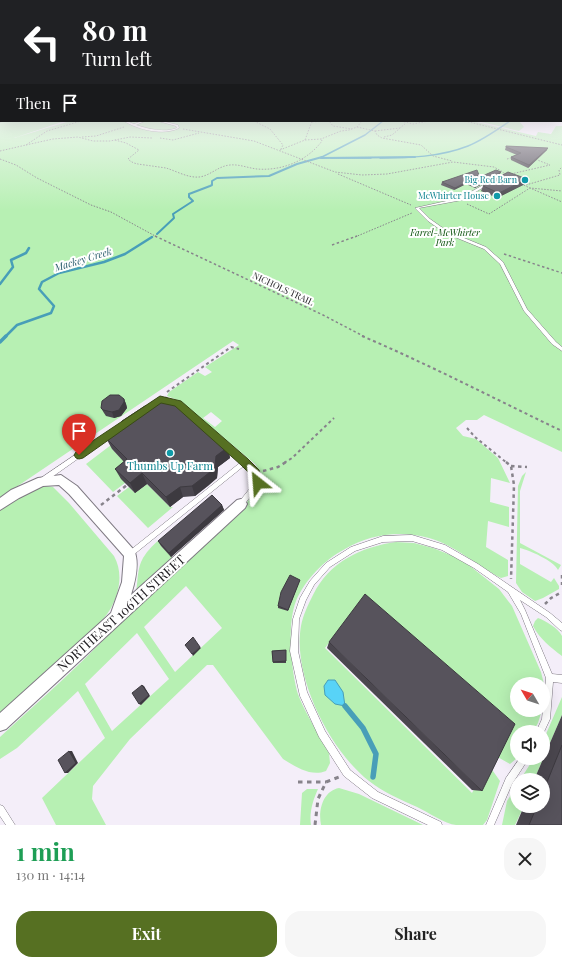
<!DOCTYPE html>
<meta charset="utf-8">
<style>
:root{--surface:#fff;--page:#f6f6f6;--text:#222;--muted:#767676;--accent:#567022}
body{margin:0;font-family:"Playfair Display",serif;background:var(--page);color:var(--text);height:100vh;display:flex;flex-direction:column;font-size:15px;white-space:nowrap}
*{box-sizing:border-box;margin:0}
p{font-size:13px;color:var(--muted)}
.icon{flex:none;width:22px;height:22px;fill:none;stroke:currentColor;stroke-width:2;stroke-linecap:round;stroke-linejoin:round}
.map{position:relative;height:825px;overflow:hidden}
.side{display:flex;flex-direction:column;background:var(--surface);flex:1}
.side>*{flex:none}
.guide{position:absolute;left:0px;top:0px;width:562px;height:122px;box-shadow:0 4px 16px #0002;background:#202124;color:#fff;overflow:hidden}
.needle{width:26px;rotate:309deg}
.buttons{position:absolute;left:510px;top:677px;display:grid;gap:8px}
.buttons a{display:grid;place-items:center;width:40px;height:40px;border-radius:50%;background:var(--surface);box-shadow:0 4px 16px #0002;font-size:20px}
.pin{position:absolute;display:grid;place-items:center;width:34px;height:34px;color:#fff;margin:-41px -17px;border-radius:50% 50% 50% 0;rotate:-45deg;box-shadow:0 0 4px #0007}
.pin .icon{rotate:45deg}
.me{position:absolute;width:44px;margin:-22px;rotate:332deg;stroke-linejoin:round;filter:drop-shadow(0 0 3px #0008)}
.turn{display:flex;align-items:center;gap:14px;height:84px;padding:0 16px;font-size:18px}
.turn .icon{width:52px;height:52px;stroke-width:2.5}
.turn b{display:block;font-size:28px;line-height:34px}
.then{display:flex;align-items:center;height:38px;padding:0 16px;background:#0003;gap:8px;font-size:15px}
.round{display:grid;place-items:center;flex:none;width:42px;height:42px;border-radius:16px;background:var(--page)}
.head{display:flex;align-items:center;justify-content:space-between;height:68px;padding:0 16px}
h1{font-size:24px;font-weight:700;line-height:30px;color:#1e9e55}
.action{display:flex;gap:8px;margin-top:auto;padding:8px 16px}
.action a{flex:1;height:46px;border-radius:16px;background:var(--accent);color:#fff;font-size:16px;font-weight:700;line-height:46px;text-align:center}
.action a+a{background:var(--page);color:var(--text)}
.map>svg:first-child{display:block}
.green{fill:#b7f0b3;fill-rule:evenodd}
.water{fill:#58d3f7;stroke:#489eb8}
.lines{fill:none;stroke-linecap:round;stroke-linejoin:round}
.stream-far4{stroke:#489eb8;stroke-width:1.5}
.stream-far3{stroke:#489eb8;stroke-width:2}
.stream-far2{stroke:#489eb8;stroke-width:2.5}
.stream-far1{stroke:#489eb8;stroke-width:3.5}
.stream{stroke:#489eb8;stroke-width:5.5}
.lane-casing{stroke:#7e7982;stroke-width:1}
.street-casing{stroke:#7e7982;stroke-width:2}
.secondary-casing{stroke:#7e7982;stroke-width:1}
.path-far4{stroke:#87838b;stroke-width:1;stroke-dasharray:1.5 1.5;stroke-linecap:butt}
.path-far3{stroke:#87838b;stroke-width:1.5;stroke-dasharray:2.5 2.5;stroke-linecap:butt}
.path-far2{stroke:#87838b;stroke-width:2;stroke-dasharray:3 3;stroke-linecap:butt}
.path-far1{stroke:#87838b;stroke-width:2.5;stroke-dasharray:3.5 3.5;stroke-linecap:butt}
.path{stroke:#87838b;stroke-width:3;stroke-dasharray:4.5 4.5;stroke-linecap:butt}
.lane{fill:#fff;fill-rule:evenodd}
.street{fill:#fff;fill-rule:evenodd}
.secondary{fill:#fae2e6;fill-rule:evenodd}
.wall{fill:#4b474f}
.shaded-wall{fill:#3d3a40}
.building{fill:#57535c;stroke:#3d3a40}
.route{fill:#567022;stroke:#384916}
.culture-dot{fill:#0f9aa8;stroke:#fff;stroke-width:1.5}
.labels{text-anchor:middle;stroke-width:4;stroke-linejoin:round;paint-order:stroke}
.far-culture-label{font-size:9px;fill:#0d838f;stroke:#fff;text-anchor:end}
.far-park-label{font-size:9px;font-style:italic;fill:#054d06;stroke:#fff}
.far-street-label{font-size:9px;fill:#232125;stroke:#fff}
.far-water-label{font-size:10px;font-style:italic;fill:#2b5e6d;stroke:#fff}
.culture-label{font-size:11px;fill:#0d838f;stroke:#fff}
.near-street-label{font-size:13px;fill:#232125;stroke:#fff}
</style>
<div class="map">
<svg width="562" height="825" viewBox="0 0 562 825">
<rect width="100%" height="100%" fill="#f4eef9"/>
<!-- green -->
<path class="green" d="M3,121h62l-51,17 56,-17h402l64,15 2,-4 13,2 5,-8h6v326l-78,-37 -7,5h-11l-10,8 7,8 13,3 22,19 12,25 -19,-5 -1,24 19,5v20l-21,-6 -2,26 22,13v16l-7,2c-24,-12 -46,-33 -72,-40 -29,-8 -59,-4 -84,11 -21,11 -40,31 -49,52 -9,23 -5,67 1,90 5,17 23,45 32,62l1,10 -4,8c-15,6 -30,-4 -43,-12l-70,-94h-6l-77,74 -37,47 -1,13 14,26h-50l-14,-27 63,-60 -27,-47 -61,57 -17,11v-22c44,-41 91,-80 130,-127l115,-106 21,-22 -11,-18 -75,-63 -13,-5 2,-4 29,-20 7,4 7,-4 -7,-5 34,-22 -6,-4 -233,157v-376zM211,412l11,9 -7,6 -12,-9zM186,586l36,42 -47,44 -31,-45zM137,633l32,46 -57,52 -27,-47z
M477,121h42l5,6 -5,4z
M111,445l1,4 20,21 -7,13 -12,9 -27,-28z
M526,472l-6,19v52l41,22 -3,5c-4,-9 -29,-20 -38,-22v16l31,18 3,-4 5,8v3l-16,9 -8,3 -13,-9 -6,-9 2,-97 4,-10z
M147,484l23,23h3l-25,21 -31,-32 12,-9 6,6z
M45,486l8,1 16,16 45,53c9,16 6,36 -3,52 -9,16 -25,28 -38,40 -25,22 -49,44 -73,66v-205c14,-9 28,-19 45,-23z
M225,511l2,2 -91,79c2,-11 1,-24 7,-34 9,-16 30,-28 44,-39l-26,27 12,12z
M396,542l18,1 19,5 20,8 17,10 29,23 13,17 29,66 4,16 -2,19v-23h-26v26h25l-4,13 -5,9h-16v26l-7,6 -16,-9 -132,-155 -37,48 147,145 16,-29 12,17 -13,39 -4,5c-8,0 -18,0 -27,0 -11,-1 -28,-13 -39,-18 -16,-7 -34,-15 -48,-26 -39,-30 -77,-105 -68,-155 2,-11 7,-21 12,-31 16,-33 48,-48 83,-53z
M538,618c8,3 20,10 24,18 0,5 0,14 0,20 -12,-9 -22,-17 -29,-30l2,-5z
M562,697v18l-28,65h-14l14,-22h9v-17z
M517,785v21h7l-9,19h-13l5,-24z
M339,788l20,6 64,31h-102c-3,-15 2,-34 18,-37z
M307,789h11c-5,11 -9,24 -7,36h-11l2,-32z"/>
<!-- water -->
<path class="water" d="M328,680h7l8,12 2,14 -10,-2 -10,-9 -1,-9z"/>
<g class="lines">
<!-- stream-far4 -->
<path class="stream-far4" d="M320,158l45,-23 18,-14
M331,158h40
M380,158c29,0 60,-1 88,-12 15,-6 29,-16 42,-25"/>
<!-- stream-far3 -->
<path class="stream-far3" d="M321,158l94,-1
M157,234l17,-16 -1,-4 20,-13 -4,-4v-3l21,-8 2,-1v-4l5,-3 52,-2 28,-12 25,-7"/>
<!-- stream-far2 -->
<path class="stream-far2" d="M0,284l13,-17 -2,-7 15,-7 3,-5
M5,337l12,-12 34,-12 3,-7 -15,-17 3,-7 17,-9 45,-11 21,-8 27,-17"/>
<!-- stream-far1 -->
<path class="stream-far1" d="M0,342l6,-6"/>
<!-- stream -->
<path class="stream" d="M345,706l18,22 13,26 -3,23"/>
<!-- lane casing -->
<g class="lane-casing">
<path id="lane" d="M0,95h1v2l-1,-1z
M124,121h3l7,3 8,-3h3l-9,4c13,4 28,8 41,3l-1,-2 -18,-5h4l16,4 1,3c-15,8 -41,2 -55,-7z
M487,183l2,1 -27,16 -43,8 11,11 17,12 39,16 17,15 24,47 29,33 6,5v4l-10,-7 -28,-33 -24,-47 -16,-15 -39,-16 -17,-12 -13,-13 45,-10z
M160,397l20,5 67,58 11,11 3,12 -18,23 -2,1 -2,-1 -1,-2 1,-2 16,-20 -2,-8 -8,-9 -113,91 -2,1 -2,-1 -1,-2 1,-2 113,-90 -64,-57 -16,-4 -12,8h-4v-2z
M125,421l2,1 1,1 -1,1 -82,58h-4l-1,-2 1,-2z
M412,535l33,10 33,19 72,49 12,10v8l-2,-1 -14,-13 -26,-17 5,10 27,64 10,1v8l-9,-1 -3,37 -7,15v-2h-7l6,-13 4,-41 -25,-64 -13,-22 -34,-24 -32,-18 -30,-9 -29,1 -28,9 -25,16 -16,18 -8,15 -7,19 -1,32 9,41 18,39 25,39 28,22 63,30 1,3h-14l-56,-27 -28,-22 -25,-39 -19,-41 -10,-45 3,-32 7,-21 10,-17 16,-18 25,-16 32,-11z
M520,758h9l-17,26 -18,41h-8l20,-47z
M0,805l3,1 12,19h-9l-6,-9z"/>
</g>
<!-- street casing -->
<g class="street-casing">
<path id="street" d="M61,475l16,11 57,64c6,13 1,32 -3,45l106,-95 4,-1 4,1 2,4 -2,4 -239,221 -6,2v-18l111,-100 11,-31 2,-26 -55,-62 -10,-9 -16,1 -24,12 -19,12v-12l11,-8 27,-12z"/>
</g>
<!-- secondary casing -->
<g class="secondary-casing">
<path id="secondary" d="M561,95h1v2h-1z"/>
</g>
<!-- path-far4 -->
<path class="path-far4" d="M254,121l16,8 13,16 -2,4
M401,121l12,3 16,-3
M465,121l97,24
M0,122l5,-1
M312,122l17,-1 4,5 19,3
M357,127l18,4 2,4 5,3 39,7 12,11 19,5
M183,129l71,12 81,31 27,3 25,-1 66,-12 41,5 9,5 2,3
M375,131l25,-3
M82,137l14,-1 28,-9
M384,137l8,-2 14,-12
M160,138l13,2 26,-7
M115,140l11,3 13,7 -11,9c5,5 10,5 17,6 7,1 14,2 21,3 10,3 22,10 33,9 11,-1 19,-11 31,-12 9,-1 18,3 27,4 25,2 50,-8 65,-28l-1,-2
M305,140l16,-1 20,-8 8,-1 8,-3 5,-6
M26,145l27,-6 25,-2 15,4h17l20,-4 22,1
M280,150l25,-10 7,-19
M0,151l26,-6 21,-14 34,-10
M0,159l16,6 21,13 54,27 20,7 46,25
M507,159l7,-2
M338,174l73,31
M511,174l39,-9 -15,-6
M521,184l41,18
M526,185l34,-10 -1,-5 3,-3
M467,204l22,10 41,-26 32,3
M355,237l57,-24"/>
<!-- path-far3 -->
<path class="path-far3" d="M155,236l168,79 42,22
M332,245l25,-9
M504,254l58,19"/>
<!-- path-far2 -->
<path class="path-far2" d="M362,336c68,29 133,63 200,95
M167,392l64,-45 8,2
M467,428l8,9 32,26
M284,463l8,-5 42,-40"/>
<!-- path-far1 -->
<path class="path-far1" d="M506,462l5,4 3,19 -3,94
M511,466l16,1
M263,471l15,-4 8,-5
M101,505l26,-20
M562,575v10
M545,604l6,-6 11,-6"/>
<!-- path -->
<path class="path" d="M298,782h28
M315,825l3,-26 8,-17 13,-5"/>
<!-- lane -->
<use href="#lane" class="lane"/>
<!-- street -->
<use href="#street" class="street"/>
<!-- secondary -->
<use href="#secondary" class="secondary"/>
</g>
<!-- wall -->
<path class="wall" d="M506,146l41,4 -19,18 -17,-8v-3l6,-2 -12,-5z
M500,174l-25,14 -9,-4 -12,6 -13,-5 1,-3 37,-7v2h1z
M527,179l-2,5 -28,14 -16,-7 2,-5z
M124,399l2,5 1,4 -6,8 -7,2 -8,-2 -2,-3 -3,-5z
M120,429l108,18 2,11 -12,9 -1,11 -9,8 -13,10 -12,1 -13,10 -23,-23 -12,9 -14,-14 -6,-10 9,-7 -12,-13 -6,-11z
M222,505l2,5 -53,47 -10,-11 -3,-5z
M300,580l-1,2 -11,29 -10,-3v-2z
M329,642l153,149 -10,-1 -145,-142z
M286,650v13h-13l-1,-12z
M562,715v110h-46l8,-19h19v-26h-9z"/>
<!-- shaded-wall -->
<path class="shaded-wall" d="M548,148l-1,2 -19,18 1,-3z
M501,172l-1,2 -25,14 1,-3z
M527,179l-2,5 -28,14 2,-5z
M467,182l-1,2 -12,6 1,-2z
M124,399l2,5 1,4 -6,8 -7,2 -2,-6z
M228,447l2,11 -12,9 -1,11 -22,18 -3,-10 24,-30z
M142,473l5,11 -12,9 -5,-10z
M180,487l3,10 -13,10 -4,-10z
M222,505l2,5 -53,47 -2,-4z
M200,647l1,1 -8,8 -1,-2z
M142,685l2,1 6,10 -9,9 -2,-1z
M69,751h3l6,12 -10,10h-3z"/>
<!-- building -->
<path class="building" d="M506,146l42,2 -19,17 -18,-8 10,-4 -15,-6z
M477,170l2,5 -2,1 3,1 16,-7 5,2 -25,13 -9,-3 -12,6 -13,-6z
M508,172l19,7 -28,14 -16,-7z
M110,395h9l5,4v3l-5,8 -7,2 -9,-2 -2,-2 1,-7z
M166,397l62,50 -12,9 -1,12 -10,8 -13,10 -12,1 -14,10 -24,-24 -12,10 -15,-14 12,-10 -21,-21 14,-9 2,-8 23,-15 10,-1z
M212,495l10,10 -53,48 -11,-12z
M290,575l10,5 -12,30 -10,-4 3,-14z
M365,594l150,130 -33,67 -153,-149z
M193,637l7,10 -8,7 -7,-9z
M286,650v11l-13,1 -1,-11z
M142,685l7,10 -10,9 -7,-11z
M562,745v80h-33l8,-19h6v-14z
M69,751l7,12 -11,10 -7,-13z"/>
<!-- sky -->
<linearGradient id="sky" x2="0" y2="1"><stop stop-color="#6ec0ee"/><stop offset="0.45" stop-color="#faf7fc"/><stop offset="1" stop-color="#faf7fc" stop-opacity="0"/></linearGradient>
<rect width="562" height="210" fill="url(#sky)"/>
<!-- route -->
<path class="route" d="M160,396l21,5 67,58 11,11 4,13 -1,3 -4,1 -4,-1 -3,-11 -10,-10 -66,-59 -14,-3 -78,55 -4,1 -3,-1 -2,-3 2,-3z"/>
<!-- markers -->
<g class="culture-dot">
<circle cx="525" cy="180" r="4"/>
<circle cx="497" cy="196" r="4"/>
<circle cx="170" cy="453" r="4"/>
</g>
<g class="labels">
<!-- far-culture labels -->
<g class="far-culture-label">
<text x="517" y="183">Big Red Barn</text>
<text x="489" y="199">McWhirter House</text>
</g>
<!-- far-park labels -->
<g class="far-park-label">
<text x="445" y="236">Farrel-McWhirter<tspan x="445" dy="10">Park</tspan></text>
</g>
<!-- far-street labels -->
<g class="far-street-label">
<text transform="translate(283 289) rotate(25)" y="3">NICHOLS TRAIL</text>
</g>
<!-- far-water labels -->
<g class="far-water-label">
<text transform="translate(83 259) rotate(-17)" y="4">Mackey Creek</text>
</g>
<!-- culture labels -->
<g class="culture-label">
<text x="170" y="470">Thumbs Up Farm</text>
</g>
<!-- near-street labels -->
<g class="near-street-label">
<text transform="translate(121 613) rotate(-42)" y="5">NORTHEAST 106TH STREET</text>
</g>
</g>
</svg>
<div class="buttons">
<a><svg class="needle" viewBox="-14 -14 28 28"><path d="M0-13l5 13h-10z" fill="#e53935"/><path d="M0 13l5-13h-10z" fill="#767676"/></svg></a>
<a><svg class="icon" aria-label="sound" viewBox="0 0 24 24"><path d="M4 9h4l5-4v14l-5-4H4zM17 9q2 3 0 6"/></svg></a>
<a><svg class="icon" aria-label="layers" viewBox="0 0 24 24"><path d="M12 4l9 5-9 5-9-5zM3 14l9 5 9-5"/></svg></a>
</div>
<div class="pin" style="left:79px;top:455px;background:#d93025"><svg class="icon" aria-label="arrive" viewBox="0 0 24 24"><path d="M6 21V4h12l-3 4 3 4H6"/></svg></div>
<svg class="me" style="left:258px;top:483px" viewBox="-20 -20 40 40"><path d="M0-17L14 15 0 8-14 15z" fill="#567022" stroke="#fff" stroke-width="4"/></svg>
<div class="guide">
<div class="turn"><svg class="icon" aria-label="left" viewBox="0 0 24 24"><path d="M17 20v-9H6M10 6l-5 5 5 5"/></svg><div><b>80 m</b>Turn left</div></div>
<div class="then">Then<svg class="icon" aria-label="arrive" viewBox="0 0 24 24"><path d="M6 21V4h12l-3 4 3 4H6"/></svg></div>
</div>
</div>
<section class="side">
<div class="head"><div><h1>1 min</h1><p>130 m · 14:14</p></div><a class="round"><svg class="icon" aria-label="close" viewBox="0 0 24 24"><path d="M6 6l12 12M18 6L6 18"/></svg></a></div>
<div class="action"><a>Exit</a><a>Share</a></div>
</section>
